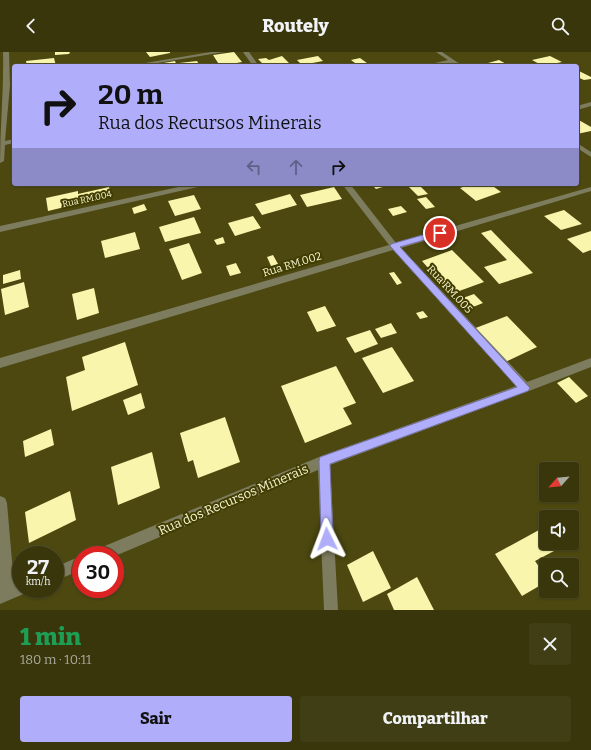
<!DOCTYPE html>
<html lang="pt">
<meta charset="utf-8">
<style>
:root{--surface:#39360c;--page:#403e15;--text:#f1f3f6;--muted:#abab9d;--line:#53502d;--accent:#b0aefa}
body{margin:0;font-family:Bitter,serif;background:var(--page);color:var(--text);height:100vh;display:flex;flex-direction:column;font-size:15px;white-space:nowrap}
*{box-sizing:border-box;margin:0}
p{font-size:13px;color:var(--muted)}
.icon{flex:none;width:22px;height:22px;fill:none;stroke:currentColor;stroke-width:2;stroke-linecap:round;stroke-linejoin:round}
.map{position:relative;height:558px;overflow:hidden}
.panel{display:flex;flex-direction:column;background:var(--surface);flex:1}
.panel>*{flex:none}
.banner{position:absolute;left:12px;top:12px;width:567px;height:122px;border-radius:4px;box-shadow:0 1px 3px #0004,0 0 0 1px var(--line);background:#b0aefa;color:#111;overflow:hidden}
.needle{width:26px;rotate:243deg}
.tools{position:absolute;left:539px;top:410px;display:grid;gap:8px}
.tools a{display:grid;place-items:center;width:40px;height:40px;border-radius:4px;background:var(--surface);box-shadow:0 1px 3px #0004,0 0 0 1px var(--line);font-size:20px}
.speed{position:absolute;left:12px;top:494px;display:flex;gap:8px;font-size:20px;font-weight:700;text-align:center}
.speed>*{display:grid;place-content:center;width:52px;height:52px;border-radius:50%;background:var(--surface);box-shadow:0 1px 3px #0004,0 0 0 1px var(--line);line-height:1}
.speed small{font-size:10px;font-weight:400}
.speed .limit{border:6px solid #d22;background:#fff;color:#111}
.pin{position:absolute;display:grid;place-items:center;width:34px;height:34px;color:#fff;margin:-17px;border:2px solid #fff;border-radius:50%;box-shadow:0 1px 4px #0007}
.me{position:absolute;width:44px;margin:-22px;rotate:357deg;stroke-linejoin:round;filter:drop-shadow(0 0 3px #0008)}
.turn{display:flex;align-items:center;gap:14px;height:84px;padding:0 20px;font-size:18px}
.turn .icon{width:52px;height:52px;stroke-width:2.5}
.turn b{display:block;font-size:28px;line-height:34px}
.lanes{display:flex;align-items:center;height:38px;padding:0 20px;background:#0003;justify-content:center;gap:20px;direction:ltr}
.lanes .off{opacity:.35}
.round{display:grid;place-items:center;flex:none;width:42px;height:42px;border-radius:4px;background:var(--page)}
.headline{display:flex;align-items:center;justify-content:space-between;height:68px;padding:0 20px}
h1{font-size:24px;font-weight:800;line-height:30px;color:#1e9e55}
.button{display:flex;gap:8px;margin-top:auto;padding:8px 20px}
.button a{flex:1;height:46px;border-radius:4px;background:var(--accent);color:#111;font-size:16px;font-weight:800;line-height:46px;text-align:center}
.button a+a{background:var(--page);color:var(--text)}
header{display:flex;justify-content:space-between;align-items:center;height:52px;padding:0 20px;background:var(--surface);font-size:18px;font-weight:800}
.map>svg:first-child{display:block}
.building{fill:#f9f5ac}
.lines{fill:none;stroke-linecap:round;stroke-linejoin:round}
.minor{fill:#7d7c5f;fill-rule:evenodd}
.route{fill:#b0aefa;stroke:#7271a2}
.labels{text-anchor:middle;stroke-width:4;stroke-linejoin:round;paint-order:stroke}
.far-street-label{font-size:9px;fill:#f6f4d1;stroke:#413d01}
.street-label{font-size:11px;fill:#f6f4d1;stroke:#413d01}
.near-street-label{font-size:13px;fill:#f6f4d1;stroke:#413d01}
</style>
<header><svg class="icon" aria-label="back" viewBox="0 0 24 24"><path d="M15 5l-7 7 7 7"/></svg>Routely<svg class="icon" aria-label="search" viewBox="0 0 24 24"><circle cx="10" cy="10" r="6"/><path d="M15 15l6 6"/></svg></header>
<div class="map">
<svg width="591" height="558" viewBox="0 0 591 558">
<rect width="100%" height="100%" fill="#4c4810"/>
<!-- building -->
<path class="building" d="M55,0h15l-1,2 -14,1z
M146,0h24v1l-20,4z
M234,0l8,10 -22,4 -7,-11z
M282,4l7,7 -24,3 -7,-7 8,-1 3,2z
M318,4l5,5 -21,4 -5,-5z
M550,4l12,6 -19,4 -11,-6z
M54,6l2,8h-29l-1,-5z
M360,6l11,8h-12l-8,-6z
M499,8l11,6h-17l-5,-3z
M175,9l2,5h-24l-1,-1z
M197,9l3,5h-20l-1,-3z
M577,18l14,7v2l-7,1 -7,-3z
M577,67l14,8v4l-14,3z
M371,132h22l-17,5z
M406,132h20l-6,2 8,8 -10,2z
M472,132h18l11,8 -25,9 -16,-13z
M109,135l2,9 -63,15 -2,-13 32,-7v3z
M334,135l8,12 -35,8 -7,-12z
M290,142l7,11 -35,10 -7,-11z
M194,143l7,14 -26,7 -7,-15z
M426,145l9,10 -9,2 -9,-10z
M144,152l3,6 -13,4 -2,-6z
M401,154l6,6 -14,4 -5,-7z
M564,158l18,14 -21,6 -17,-14z
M253,164l8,12 -26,8 -7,-13z
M194,165l7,16 -36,9 -6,-15z
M491,178l42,43 -34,11 -15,-17 23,-7 -26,-27z
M591,179v19l-8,3 -16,-14z
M135,180l5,17 -35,9 -4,-17z
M223,185l2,6 -8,2 -3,-5z
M189,191l13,30 -20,7 -13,-31z
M452,198l32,32 -33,12 -29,-33z
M273,203l5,9 -7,2 -4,-9z
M236,211l5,10 -11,3 -4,-10z
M20,218l1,9 -18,5v-9z
M394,220l8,11 -5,2 -8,-12z
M24,230l5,25 -24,8 -4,-26z
M94,236l5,25 -22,7 -5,-26z
M474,242l9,9 -15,6 -8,-10z
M325,254l11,20 -19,6 -10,-20z
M423,259l5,6 -8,2 -4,-6z
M507,264l30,31 -34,16 -30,-34z
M391,271l6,10 -16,5 -6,-9z
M370,278l8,14 -23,9 -9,-15z
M125,290l13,43 -66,26 -6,-34 19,-7 -3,-13z
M392,295l22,34 -31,12 -21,-35z
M336,314l20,37 -13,5 9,16 -47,19 -24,-57z
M569,325l19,19 -12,7 -19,-20z
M141,341l4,15 -17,7 -5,-15z
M225,365l15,45 -42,16 -5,-18 -5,2 -8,-29z
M51,377l3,16 -29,12 -2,-16z
M152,400l8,36 -42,17 -7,-38z
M70,439l6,29 -47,23 -4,-31z
M539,478l7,10v3h2l6,8 -19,10 11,16v5l-24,14 -27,-42z
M373,499l18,37 -28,14 -16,-37z
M417,525l17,33h-40l-7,-16z"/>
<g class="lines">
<!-- minor -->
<path class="minor" d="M3,0h6l1,33 -5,56 9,-2v4l-9,2 -1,16 -4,2c0,-37 4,-74 3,-111z
M211,0h13l-84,14h-13z
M243,0h6l10,14h-6z
M436,0h6l21,14h-7l-5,-3 -17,3h-12l26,-6z
M591,50v4l-14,4v-4z
M577,91l14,9v5l-14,-9z
M192,132h14l-4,2 -202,46v-6z
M342,132h8l46,59 195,-56v4l-190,57 126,134 64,-24v9l-62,24 -199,74 8,145h-14l-6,-140 -203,86 -22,-1 2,-5 229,-95 192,-69 -123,-136 -393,118v-10l389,-113z
M0,444l5,2 2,5 7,81 7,-3v8h7l-2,4 -26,11z
M81,504v14l-26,11v-14z"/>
</g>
<!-- route -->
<path class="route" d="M440,178l3,3 -1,2 -42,12 130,141 -2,3 -198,73 3,75 -2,5 -4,2 -4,-2 -2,-5 -2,-78 1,-4 197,-70 -127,-141 1,-2z"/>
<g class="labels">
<!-- far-street labels -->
<g class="far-street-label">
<text transform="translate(87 147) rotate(-12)" y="3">Rua RM.004</text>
</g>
<!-- street labels -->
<g class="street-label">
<text transform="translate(292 212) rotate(-17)" y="4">Rua RM.002</text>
<text transform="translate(450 237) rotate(47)" y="4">Rua RM.005</text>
</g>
<!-- near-street labels -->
<g class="near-street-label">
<text transform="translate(233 447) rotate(-23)" y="5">Rua dos Recursos Minerais</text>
</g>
</g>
</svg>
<div class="tools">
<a><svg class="needle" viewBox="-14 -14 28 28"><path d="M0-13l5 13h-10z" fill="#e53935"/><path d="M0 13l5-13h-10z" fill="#abab9d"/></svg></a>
<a><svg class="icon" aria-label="sound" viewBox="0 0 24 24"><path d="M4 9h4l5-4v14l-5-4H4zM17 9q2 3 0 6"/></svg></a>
<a><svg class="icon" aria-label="search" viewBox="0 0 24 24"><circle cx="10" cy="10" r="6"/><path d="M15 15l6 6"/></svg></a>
</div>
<div class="speed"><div>27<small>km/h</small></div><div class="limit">30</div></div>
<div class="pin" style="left:440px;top:181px;background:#d93025"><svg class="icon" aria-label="arrive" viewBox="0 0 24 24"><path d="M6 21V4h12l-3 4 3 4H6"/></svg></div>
<svg class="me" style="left:327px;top:487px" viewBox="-20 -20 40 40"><path d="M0-17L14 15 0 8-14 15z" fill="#b0aefa" stroke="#fff" stroke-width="4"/></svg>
<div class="banner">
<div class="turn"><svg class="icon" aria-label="right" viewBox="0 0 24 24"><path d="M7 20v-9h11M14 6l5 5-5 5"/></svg><div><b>20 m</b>Rua dos Recursos Minerais</div></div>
<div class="lanes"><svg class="icon off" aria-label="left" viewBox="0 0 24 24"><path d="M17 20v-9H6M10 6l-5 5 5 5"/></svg><svg class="icon off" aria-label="ahead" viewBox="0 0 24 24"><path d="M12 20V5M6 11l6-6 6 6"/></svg><svg class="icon" aria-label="right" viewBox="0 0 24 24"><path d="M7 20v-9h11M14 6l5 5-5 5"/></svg></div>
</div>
</div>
<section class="panel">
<div class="headline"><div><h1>1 min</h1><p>180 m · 10:11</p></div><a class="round"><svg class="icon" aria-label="close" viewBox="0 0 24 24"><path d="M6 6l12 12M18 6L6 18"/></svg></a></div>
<div class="button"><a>Sair</a><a>Compartilhar</a></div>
</section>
